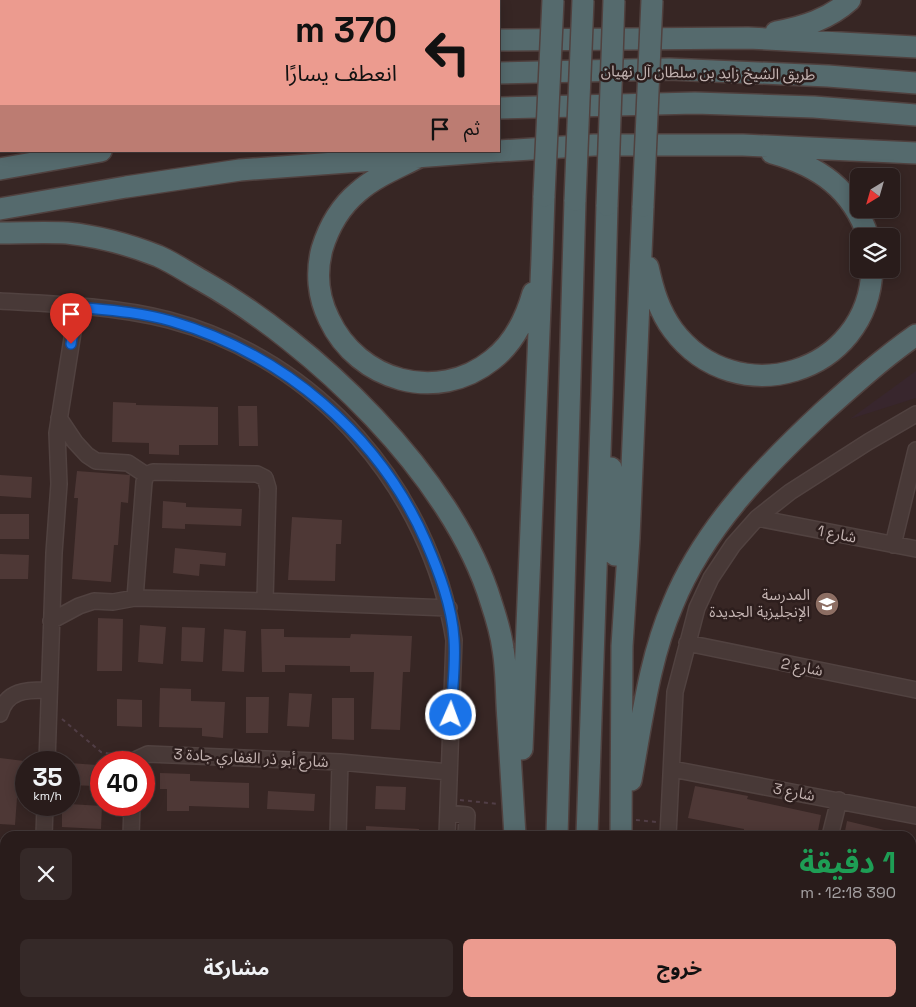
<!DOCTYPE html>
<html lang="ar">
<meta charset="utf-8">
<style>
:root{--surface:#291c1b;--page:#352928;--text:#f1f3f6;--muted:#a5a1a3;--line:#453a3a;--accent:#ec9b8f}
body{margin:0;font-family:"Space Grotesk","Noto Sans Arabic",sans-serif;background:var(--page);color:var(--text);direction:rtl;height:100vh;display:flex;flex-direction:column;font-size:19px;white-space:nowrap}
*{box-sizing:border-box;margin:0}
p{font-size:16px;color:var(--muted)}
.icon{flex:none;width:28px;height:28px;fill:none;stroke:currentColor;stroke-width:2;stroke-linecap:round;stroke-linejoin:round}
.map{position:relative;flex:1;overflow:hidden;direction:ltr}
.panel{position:absolute;left:0px;top:831px;width:916px;height:176px;display:flex;flex-direction:column;background:var(--surface);border-radius:15px 15px 0 0;box-shadow:0 2px 12px #0003,0 0 0 1px var(--line);direction:rtl}
.panel>*{flex:none}
.guide{position:absolute;left:0px;top:0px;width:500px;height:152px;box-shadow:0 2px 12px #0003,0 0 0 1px var(--line);direction:rtl;background:#ec9b8f;color:#111;overflow:hidden}
.needle{width:32px;rotate:217deg}
.tools{position:absolute;left:850px;top:168px;display:grid;gap:10px}
.tools a{display:grid;place-items:center;width:50px;height:50px;border-radius:8px;background:var(--surface);box-shadow:0 2px 12px #0003,0 0 0 1px var(--line);font-size:25px}
.speed{position:absolute;left:15px;top:751px;display:flex;gap:10px;font-size:25px;font-weight:700;text-align:center}
.speed>*{display:grid;place-content:center;width:65px;height:65px;border-radius:50%;background:var(--surface);box-shadow:0 2px 12px #0003,0 0 0 1px var(--line);line-height:1}
.speed small{font-size:12px;font-weight:400}
.speed .limit{border:8px solid #d22;background:#fff;color:#111}
.pin{position:absolute;display:grid;place-items:center;width:42px;height:42px;color:#fff;margin:-51px -21px;border-radius:50% 50% 50% 0;rotate:-45deg;box-shadow:0 0 5px #0007}
.pin .icon{rotate:45deg}
.me{position:absolute;width:55px;margin:-28px;rotate:2deg;stroke-linejoin:round;filter:drop-shadow(0 0 4px #0008)}
.turn{display:flex;align-items:center;gap:18px;height:105px;padding:0 20px;font-size:22px}
.turn .icon{width:65px;height:65px;stroke-width:2.5}
.turn b{display:block;font-size:35px;line-height:42px}
.then{display:flex;align-items:center;height:48px;padding:0 20px;background:#0003;gap:10px;font-size:19px}
.round{display:grid;place-items:center;flex:none;width:52px;height:52px;border-radius:8px;background:var(--page)}
.summary{display:flex;align-items:center;justify-content:space-between;height:85px;padding:0 20px}
h1{font-size:30px;font-weight:700;line-height:38px;color:#1e9e55}
.cta{display:flex;gap:10px;margin-top:auto;padding:10px 20px}
.cta a{flex:1;height:58px;border-radius:8px;background:var(--accent);color:#111;font-size:20px;font-weight:700;line-height:58px;text-align:center}
.cta a+a{background:var(--page);color:var(--text)}
.map>svg:first-child{display:block}
.green{fill:#38262d}
.building{fill:#4e3836}
.lines{fill:none;stroke-linecap:round;stroke-linejoin:round}
.minor-casing{stroke:#514240;stroke-width:18}
.highway-casing{stroke:#50413f;stroke-width:24}
.path{stroke:#513e46;stroke-width:2;stroke-dasharray:4 4;stroke-linecap:butt}
.minor{stroke:#483937;stroke-width:15}
.highway{stroke:#556a6d;stroke-width:21}
.highway-bridge-casing{stroke:#50413f;stroke-width:24;stroke-linecap:butt}
.highway-bridge{stroke:#556a6d;stroke-width:21}
.route-casing{stroke:#114b97;stroke-width:12}
.route{stroke:#1a73e8;stroke-width:9}
.labels{text-anchor:middle;stroke-width:5;stroke-linejoin:round;paint-order:stroke}
.street-label{font-size:15px;fill:#c4b4b2;stroke:#2d1e1d}
.poi-label{font-size:15px;fill:#c4b4b2;stroke:#2d1e1d;text-anchor:end}
</style>
<div class="map">
<svg width="916" height="1007" viewBox="0 0 916 1007">
<rect width="100%" height="100%" fill="#372624"/>
<!-- green -->
<path class="green" d="M916,371v27l-66,21z"/>
<!-- building -->
<path class="building" d="M113,402l23,1v2l82,2v38h-39v10l-30,-1v-11l-37,-1z
M238,406h19l1,40h-19z
M77,471l53,4 -2,28 -7,-1 -3,43h-4l-3,37 -39,-3 6,-81h-4z
M0,475l32,2 -1,21 -31,-2z
M163,501l23,2v4l56,2 -1,17 -56,-2v5l-23,-1z
M0,514h29v25h-29z
M292,517l50,3 -1,24h-5l-1,37 -47,-1z
M175,548l51,5 -1,13 -25,-2 -1,12 -26,-3z
M0,554l29,1 -1,24h-28z
M98,618l25,1 -1,52h-25z
M140,625l26,2 -3,37 -25,-2z
M182,627l23,1 -2,34 -22,-1z
M224,629l22,2 -2,41 -22,-1z
M261,629h23v8l66,1 1,-4 61,2 -2,36h-7l-3,58 -29,-1 3,-57h-24v-6l-65,-1v7h-23z
M160,688l31,1v12l34,1 -2,36 -21,-2v-8l-43,-1z
M289,693l23,1 -3,33 -22,-1z
M246,697h23l-1,36h-22z
M332,698h22v42l-22,-1z
M117,699l25,1v27l-25,-1z
M0,758l24,3 -2,23h-4l-3,41 -15,-1z
M69,763l28,2 -1,21 -27,-1z
M160,773l30,1v7l59,2v25l-60,-2v5h-22v-22h-7z
M376,786l30,1 -1,23 -30,-1z
M695,786l53,10 -1,3 74,16 -4,21h-43l-30,-6v-1l-56,-11z
M268,791l47,3 -1,17 -47,-2z
M69,804l33,2 -1,23 -39,-2v-22z
M847,821l50,12 -1,3h-52z
M366,826l53,3v7h-53z"/>
<g class="lines">
<!-- minor casing -->
<g class="minor-casing">
<path id="minor" d="M31,1l1,-1
M0,26h1
M0,301c56,3 114,5 169,19 149,39 261,169 285,320l-7,196
M59,418l16,24 12,13 9,6 32,2 18,12
M757,518l159,31
M893,545l23,-95
M135,598l9,-116 2,-7 7,-3 104,2 8,4 3,10 -3,113
M51,621l28,-15 15,-5 19,1 22,-4 130,3 184,7
M687,643l229,47
M0,714c7,-25 28,-24 49,-24
M47,762l7,-209 5,-69 -2,-51 20,-126
M136,762l1,-3 11,-5 192,8 109,10
M672,769l244,47
M448,813l19,2 -1,21
M44,836l1,-31
M131,836l1,-31
M338,836l2,-74
M668,836l7,-144 22,-84 14,-30 22,-33 24,-27 33,-26 78,-50 48,-28
M830,836l9,-36
M0,882l5,1
M911,928l5,1
M0,993l5,-1
M109,1002l7,5
M675,1002l19,5
M25,1007v-5
M440,1007v-5
M660,1007l1,-5
M796,1007l1,-5"/>
</g>
<!-- highway casing -->
<g class="highway-casing">
<path id="highway" d="M361,0l2,1
M161,1l1,-1
M776,32c28,-5 53,-13 74,-32
M499,40l249,-2 168,9
M499,73l170,-4 159,7 88,7
M0,76l1,-1
M0,97h1
M499,108l196,-5 119,4 102,8
M0,127h1
M499,151l95,-6h149l173,8
M772,153c47,13 80,36 96,83
M421,156c-21,11 -45,20 -63,36 -18,15 -29,34 -36,57 -6,23 -4,48 7,70 29,62 108,85 163,41 22,-17 34,-42 41,-67
M0,169l101,-18
M0,209l126,-22 114,-17 256,-19
M0,233c22,0 45,-1 67,0 30,3 63,12 91,23 14,6 29,16 43,24 112,63 252,196 290,322 5,15 10,32 12,47 4,23 3,48 5,71 2,39 5,78 7,116
M648,267c5,23 11,44 25,63 63,84 196,44 199,-61
M611,468l3,20 1,67
M522,749l20,-491 2,-62
M631,780c11,-59 18,-121 42,-176 31,-76 91,-137 150,-192 30,-27 60,-54 93,-77
M557,836l18,-636
M587,836l15,-442 5,-189
M621,836l1,-190 7,-108 14,-332
M513,1007v-5
M552,1007v-5
M581,1007l1,-5
M612,1007v-5"/>
</g>
<!-- path -->
<path class="path" d="M62,719l39,33 24,5
M460,800l38,4
M636,820l21,2
M458,1007v-5"/>
<!-- minor -->
<use href="#minor" class="minor"/>
<!-- highway -->
<use href="#highway" class="highway"/>
<!-- highway-bridge casing -->
<g class="highway-bridge-casing">
<path id="highway-bridge" d="M544,196l9,-196
M575,200l8,-200
M607,205l7,-205
M643,206l9,-206"/>
</g>
<!-- highway-bridge -->
<use href="#highway-bridge" class="highway-bridge"/>
</g>
<g class="lines">
<!-- route casing -->
<g class="route-casing">
<path id="route" d="M71,344l6,-37c31,3 63,5 94,14 112,33 208,113 255,221 13,30 26,64 28,97 2,25 -2,51 -3,76"/>
</g>
<!-- route -->
<use href="#route" class="route"/>
</g>
<!-- icons -->
<defs>
<g id="school-disc" transform="scale(1.25)"><circle r="9.5" fill="#8d6e63" stroke="#2d1e1d"/><path d="M0-5L7-2L0 1L-7-2ZM-4 1L0 2.5L4 1V4Q0 6-4 4Z" fill="#fff"/></g>
</defs>
<g fill-rule="evenodd">
<use href="#school-disc" x="827" y="604"/>
</g>
<g class="labels">
<!-- street labels -->
<g class="street-label">
<text transform="translate(708 73) rotate(1)" y="5">طريق الشيخ زايد بن سلطان آل نهيان</text>
<text transform="translate(837 534) rotate(11)" y="5">شارع 1</text>
<text transform="translate(802 667) rotate(11)" y="5">شارع 2</text>
<text transform="translate(251 758) rotate(3)" y="5">شارع أبو ذر الغفاري جادة 3</text>
<text transform="translate(794 792) rotate(11)" y="5">شارع 3</text>
</g>
<!-- poi labels -->
<g class="poi-label">
<text x="810" y="600">المدرسة<tspan x="810" dy="17">الإنجليزية الجديدة</tspan></text>
</g>
</g>
</svg>
<div class="tools">
<a><svg class="needle" viewBox="-14 -14 28 28"><path d="M0-13l5 13h-10z" fill="#e53935"/><path d="M0 13l5-13h-10z" fill="#a5a1a3"/></svg></a>
<a><svg class="icon" aria-label="layers" viewBox="0 0 24 24"><path d="M12 4l9 5-9 5-9-5zM3 14l9 5 9-5"/></svg></a>
</div>
<div class="speed"><div>35<small>km/h</small></div><div class="limit">40</div></div>
<div class="pin" style="left:71px;top:344px;background:#d93025"><svg class="icon" aria-label="arrive" viewBox="0 0 24 24"><path d="M6 21V4h12l-3 4 3 4H6"/></svg></div>
<svg class="me" style="left:451px;top:715px" viewBox="-20 -20 40 40"><circle r="17" fill="#1a73e8" stroke="#fff" stroke-width="3"/><path d="M0-11L8 9 0 5-8 9z" fill="#fff"/></svg>
<div class="guide">
<div class="turn"><svg class="icon" aria-label="left" viewBox="0 0 24 24"><path d="M17 20v-9H6M10 6l-5 5 5 5"/></svg><div><b>370 m</b>انعطف يسارًا</div></div>
<div class="then">ثم<svg class="icon" aria-label="arrive" viewBox="0 0 24 24"><path d="M6 21V4h12l-3 4 3 4H6"/></svg></div>
</div>
<section class="panel">
<div class="summary"><div><h1>1 دقيقة</h1><p>390 m · 12:18</p></div><a class="round"><svg class="icon" aria-label="close" viewBox="0 0 24 24"><path d="M6 6l12 12M18 6L6 18"/></svg></a></div>
<div class="cta"><a>خروج</a><a>مشاركة</a></div>
</section>
</div>
